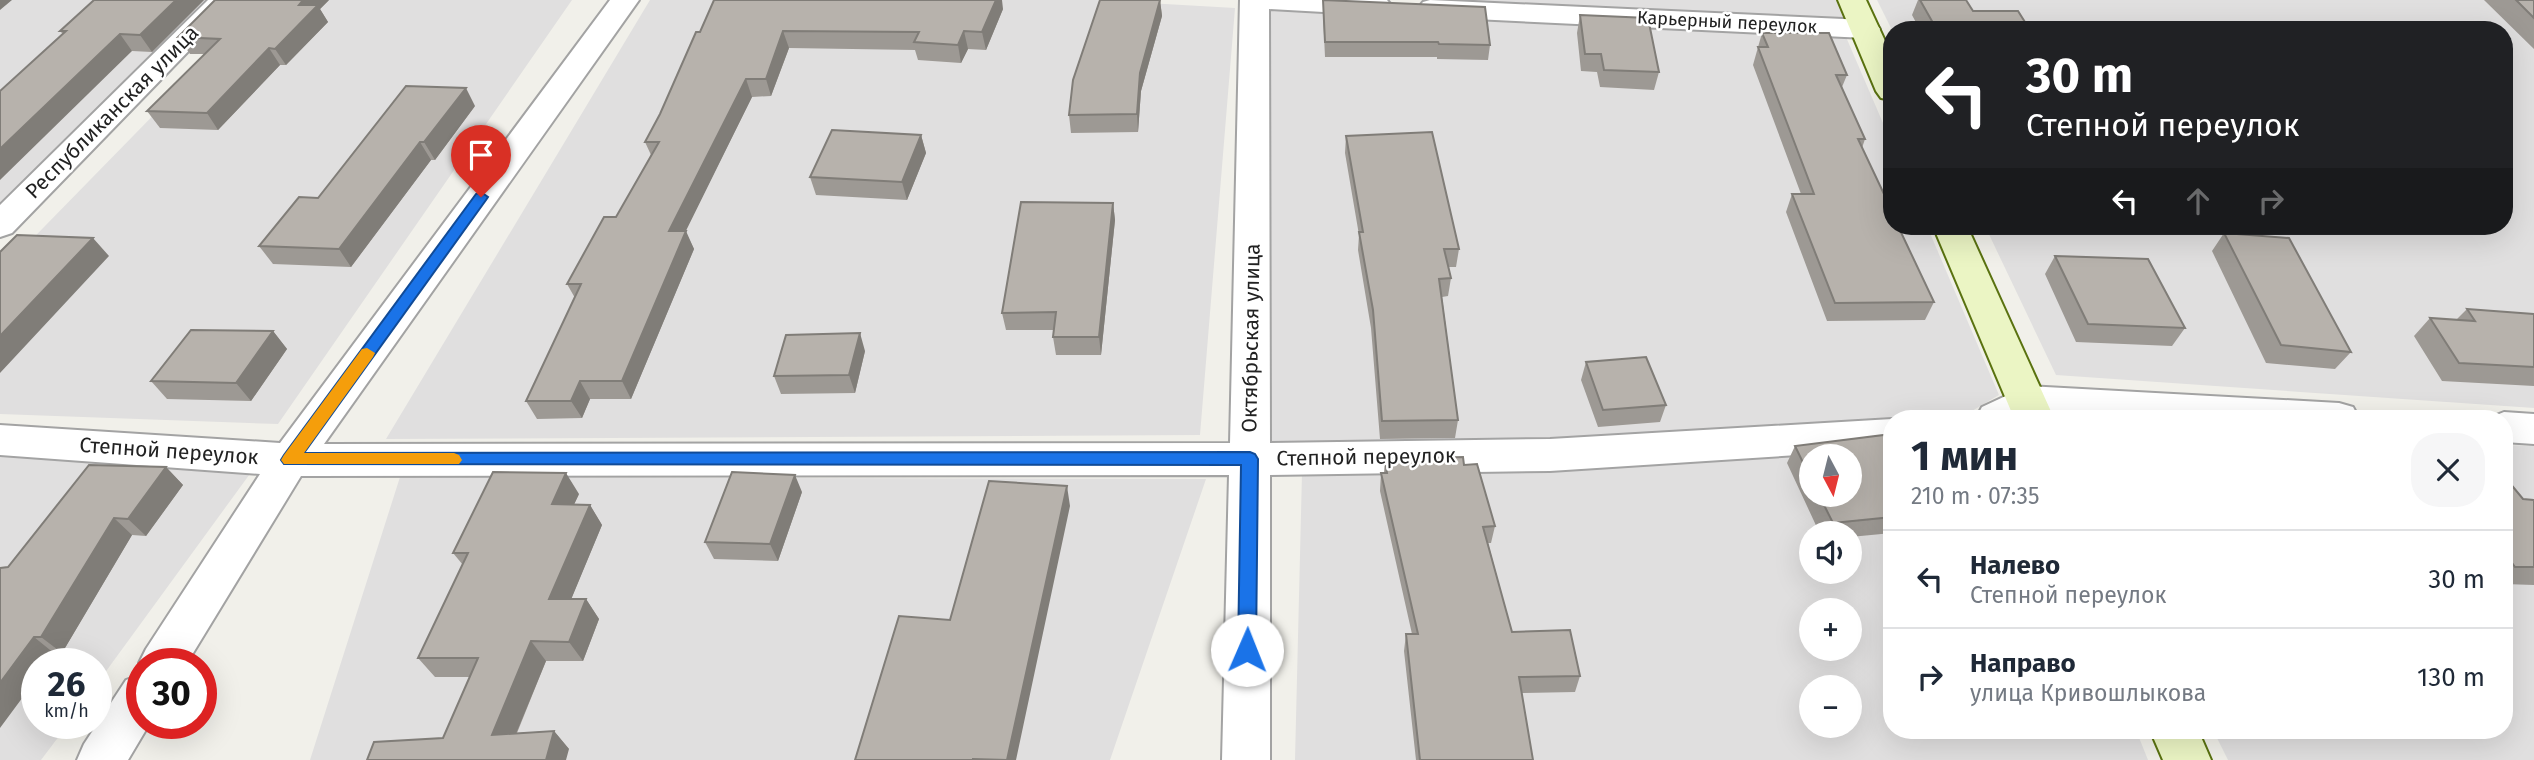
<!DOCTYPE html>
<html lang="ru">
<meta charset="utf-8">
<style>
:root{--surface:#fff;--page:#f6f6f7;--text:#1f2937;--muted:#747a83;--line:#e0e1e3}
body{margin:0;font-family:"Fira Sans",sans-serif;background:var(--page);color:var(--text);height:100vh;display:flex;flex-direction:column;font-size:26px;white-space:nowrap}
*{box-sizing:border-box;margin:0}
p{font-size:23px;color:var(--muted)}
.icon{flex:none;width:38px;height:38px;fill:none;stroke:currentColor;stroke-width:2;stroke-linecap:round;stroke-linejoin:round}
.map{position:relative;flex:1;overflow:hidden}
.details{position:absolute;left:1883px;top:410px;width:630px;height:329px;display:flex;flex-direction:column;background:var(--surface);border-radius:28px;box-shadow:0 7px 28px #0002}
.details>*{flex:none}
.banner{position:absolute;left:1883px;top:21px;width:630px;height:214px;border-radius:28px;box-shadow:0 7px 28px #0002;background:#202124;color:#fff;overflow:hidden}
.needle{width:46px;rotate:173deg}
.tools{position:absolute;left:1799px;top:444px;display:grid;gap:14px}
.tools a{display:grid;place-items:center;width:63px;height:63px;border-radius:50%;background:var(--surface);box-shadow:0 7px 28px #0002;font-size:35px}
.speed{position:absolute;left:21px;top:648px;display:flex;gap:14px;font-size:35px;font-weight:700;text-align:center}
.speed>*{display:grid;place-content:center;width:91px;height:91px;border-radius:50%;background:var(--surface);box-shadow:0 7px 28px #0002;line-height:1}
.speed small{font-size:18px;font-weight:400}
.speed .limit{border:10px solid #d22;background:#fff;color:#111}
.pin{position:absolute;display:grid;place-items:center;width:60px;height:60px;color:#fff;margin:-72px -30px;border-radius:50% 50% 50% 0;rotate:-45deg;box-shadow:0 0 7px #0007}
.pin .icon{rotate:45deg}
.me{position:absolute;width:77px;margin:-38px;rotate:1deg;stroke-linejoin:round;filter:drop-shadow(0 0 5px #0008)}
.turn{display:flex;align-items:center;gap:24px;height:147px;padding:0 28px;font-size:32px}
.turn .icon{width:91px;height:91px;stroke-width:2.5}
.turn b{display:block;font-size:49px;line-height:60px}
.lanes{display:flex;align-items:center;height:66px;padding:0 28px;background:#0003;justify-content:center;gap:35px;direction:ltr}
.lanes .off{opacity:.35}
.round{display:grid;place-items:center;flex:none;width:74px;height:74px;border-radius:28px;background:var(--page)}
.head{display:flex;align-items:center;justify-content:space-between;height:119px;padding:0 28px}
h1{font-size:42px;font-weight:700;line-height:52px}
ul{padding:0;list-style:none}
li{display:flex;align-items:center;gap:21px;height:98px;padding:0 28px;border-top:2px solid var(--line)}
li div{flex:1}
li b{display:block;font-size:26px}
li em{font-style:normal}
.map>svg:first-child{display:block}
.residential{fill:#e0dfdf;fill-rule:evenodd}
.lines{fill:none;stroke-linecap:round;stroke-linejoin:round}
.street-casing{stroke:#a3a3a3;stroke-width:4}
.secondary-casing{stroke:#5a7210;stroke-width:4}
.street{fill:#fff;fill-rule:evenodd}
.secondary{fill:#ebf5c4;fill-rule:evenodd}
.wall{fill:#9d9994;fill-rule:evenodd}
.shaded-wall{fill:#807d78}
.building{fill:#b7b2ac;stroke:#807d78;stroke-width:2}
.route{fill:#1a73e8;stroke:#114b97;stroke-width:2}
.slow{fill:#f59e0b}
.labels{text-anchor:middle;stroke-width:5;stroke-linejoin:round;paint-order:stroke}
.far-street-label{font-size:18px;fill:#222;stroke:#fff}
.street-label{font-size:21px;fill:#222;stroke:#fff}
</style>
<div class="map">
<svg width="2534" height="760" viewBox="0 0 2534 760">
<rect width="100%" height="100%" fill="#f1f0ea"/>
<!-- residential -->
<path class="residential" d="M0,0h209l-209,208z
M266,0h306l-294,424 -278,-10v-142z
M650,0h445l140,8 -35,427 -814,4z
M1439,0h399l9,20z
M1877,0h657v408l-478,-33 -71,-149h519v-196h-612z
M1269,9l577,28 46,107v82h35l72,169 -39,23h-68v4l-343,23 -281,-4z
M2504,445l30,1v314h-306l-15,-30h291z
M1892,447v283h244l12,30h-853l7,-287zM1811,457h39v38h-39zM1811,534h39v38h-39zM1811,611h39v38h-39zM1811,688h39v38h-39z
M0,454l252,17 -156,214v-22h-59v60h32l-28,37h-41z
M400,477l806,2 -96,281h-800z"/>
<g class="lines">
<!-- street casing -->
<g class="street-casing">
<path id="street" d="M208,0h30l-226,233 -12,4v-32z
M610,0h29l-315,444 906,-1 10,-443h147l5,6 -5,6 -10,3 -108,-6 1,434 280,-4 342,-20v30l-342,22 -280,4v285h-48l7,-285 -928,1 -114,187h-45v5l-3,-5 7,-14 114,-175 -260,-19v-30l280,18z
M1430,0l435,20 10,3 5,6 -5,6 -10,3 -432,-21 -10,-3 -5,-6 5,-6z
M2027,386l312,17 14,4 6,11 -326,-2 -57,2 6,-11z
M2504,412l30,2v30l-30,-2v-24h-15z
M142,674v49h8l-22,37h-51l7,-16 42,-64z"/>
</g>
<!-- secondary casing -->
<g class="secondary-casing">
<path id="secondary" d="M1838,0h28l26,56v44l-11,-2 -5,-7z
M1933,226h34l87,192h-40z
M2150,730h48l13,30h-48z"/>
</g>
<!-- street -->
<use href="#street" class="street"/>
<!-- secondary -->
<use href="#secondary" class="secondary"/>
</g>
<!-- wall -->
<path class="wall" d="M204,0l-52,52 -20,-1 -69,-17 -3,-3z
M215,0h114l-9,9 8,13 -42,43h-6l-62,65 -58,-2 -13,-17 57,-57h-14l-12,-17z
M1160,0l2,16 -21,75 -3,41 -67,1 -2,-18z
M1323,0l167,45 -2,15 -51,-1v-2h-112l-2,-43z
M1918,0h48l7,11 57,19h-110l-8,-15z
M2484,0h50v49z
M1003,9l-17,41 -18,-1 -7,14 -43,-3 -3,-10 -126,-2 -18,48 -19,1 -67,134 9,18 -63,150h-41l-8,19 -45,1 -11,-18 49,-103 -8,-14 49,-67 35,-62 -6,-13 15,-28 40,-82z
M1580,15l79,57 -5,18 -54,-3 -3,-15 -16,-1 -4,-38z
M1762,33l85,42 -5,12 23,52 -3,9 72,154 -9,18 -98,1 -41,-109 6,-18h9l-48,-129z
M475,106l-40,54h-4l-80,107 -78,-3 -14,-18 59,-48z
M921,135l5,18 -19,47 -91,-5 -6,-18z
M1346,136l113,113 -3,18h-8l3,11 -3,18 -6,1 16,123 -3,18 -75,1 -9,-111 -13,-78 1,-15 -14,-82z
M1113,203l2,17 -14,135h-45l-3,-18 1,-7h-48l-4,-17z
M2224,233l127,119 -16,17 -69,-6 -54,-112z
M2055,256l130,72 -13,18 -96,-4 -31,-68z
M2467,309l67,5v72l-92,-5 -28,-45 16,-18 26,2z
M273,331l14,18 -36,52 -84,-2 -16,-18z
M865,351l-10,42 -74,1 -7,-18z
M1586,362l80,43 -6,17 -62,5 -17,-47z
M1892,434v99l-42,4v-3h-30l-33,-71 8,-17zM1811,457l39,38h-39z
M1385,459l79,6 31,61 -4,17h-3l24,89 68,44 -5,16 -53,1 11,67h-117l-12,-109 2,-17h6l-32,-143 1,-18h3z
M166,467l17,18 -37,51 -14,-1 -70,118 -7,1 -7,9h-11l-29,-96z
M2504,476l19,23 11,1v85l-30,-1z
M802,492l-24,69 -64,-2 -9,-17z
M579,494l-5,10 16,1 12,20 -31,74h15l13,20 -16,42h-37l-29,72 37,-2 15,18 -126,-11 27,-61h-35l-17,-19 45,-93 -10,-12z"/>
<!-- shaded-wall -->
<path class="shaded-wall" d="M0,0h12l-12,10z
M176,0h28l-52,52 -12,-17z
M303,0h26l-9,9 8,13 -42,43 -11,-16 24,-44z
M996,0h6l1,9 -17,41 -4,-18z
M1160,0l2,16 -21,75 -3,41 -1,-18 3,-41z
M783,31l6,17 -18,48 -5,-17z
M964,31l4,18 -7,14 -3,-18z
M120,34l12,17 -132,129v-31z
M269,48l11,17 -62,65 -11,-17z
M746,79l6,18 -75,152 -8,-18z
M466,88l9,18 -40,54 -11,-18z
M921,135l5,18 -19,47 -5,-18z
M420,142l11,18 -80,107 -12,-18z
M1113,203l2,17 -14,135 -2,-18z
M686,231l8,18 -63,150 -9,-18z
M93,238l16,18 -109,117v-37z
M273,331l14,18 -36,52 -15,-18z
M860,333l5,18 -10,42 -6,-18z
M580,381l10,18 -8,19 -11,-17z
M166,467l17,18 -37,51 -18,-17z
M566,473l13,21 -14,30 -13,-20z
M795,475l7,17 -24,69 -8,-17z
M1067,486l3,20 -54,254h-9z
M590,505l12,20 -39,94 -14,-20z
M114,518l18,17 -70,118 -21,-16z
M586,599l13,20 -16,42 -14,-19z
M34,637l21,17 -7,9h-11v15l-37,50v-45z
M531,641l15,20 -38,92 -16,-18z
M554,731l15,18 -3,11h-20z"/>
<!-- building -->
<path class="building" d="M94,0h82l-36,35 -20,-1 -120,115v-58l66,-60h-6z
M215,0h88l-4,5h19l-43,44 -6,-1 -62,65 -60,-2 73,-72 -42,-2z
M714,0h282l-14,32 -18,-1 -6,14 -44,-3 5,-10 -136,-1 -17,48h-20l-77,152h17l-64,150h-42l-9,20h-45l55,-117h-14l37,-67h12l43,-75h-14l15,-28 36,-82h4z
M1100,0h60l-20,73 -3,41 -68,1 4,-35z
M1323,0l162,7 5,38 -51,-1 -1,-2h-113z
M1920,0h46l7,11h45l12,19h-93z
M2516,0h18v18z
M1580,15l68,3 11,54 -55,-2 -3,-16h-16z
M1762,33h67l18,42h-11l29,64h-7l34,72v15h6l36,76 -99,1 -43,-109h22l-56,-147h10z
M406,86l60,2 -42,54h-4l-81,107 -80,-3 40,-49 19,1z
M832,130l89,5 -19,47 -92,-5z
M1432,132l27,117h-15l7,29 -12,1 19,141 -76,1 -9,-111 -14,-78h4l-17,-96z
M1021,202l92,1 -14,134h-46l3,-25 -54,1z
M2224,233l65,5 62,114 -70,-7z
M17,235l76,3 -93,98v-84z
M2055,256l93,3 37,69 -97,-4z
M2467,309l67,5v53l-75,-4 -29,-45 45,3z
M191,330l82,1 -37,52 -85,-2z
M860,333l-11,42 -75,1 12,-41z
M1646,357l20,48 -63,5 -17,-48z
M1892,434v83l-59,6 -14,-28h31v-38h-39v22l-16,-33z
M1463,457l1,8 13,-1 18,62 -12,1 29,105 58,-2 10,46 -61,1 14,83h-113l-14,-126h12l-37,-161h6l-2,-14z
M89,465l77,2 -38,52 -14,-1 -73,119h-7l-34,46v-115l8,-1z
M493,472l73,1 -14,31 38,1 -41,94h37l-17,43 -38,-1 -39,94 62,-4 -8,29h-179l7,-18 69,-4 35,-80h-60l50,-105h-15z
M732,472l63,3 -25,69 -65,-2z
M2504,476l19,23 11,1v67h-19l-11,-15z
M989,481l78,5 -60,274 -34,-1v1h-118l44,-144 51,4z"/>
<!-- route -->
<path class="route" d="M481,192l7,5 -2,3 -182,253 946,-1 5,2 3,5 -2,191 -2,6 -7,3 -7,-3 -2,-6 3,-185 -957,-1 -3,-4 3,-5 192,-261z"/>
<!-- slow -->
<path class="slow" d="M367,348l8,5 -2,4 -69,96h150l5,2 3,5 -3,4h-175l-3,-4 3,-5 78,-106z"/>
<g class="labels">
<!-- far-street labels -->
<g class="far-street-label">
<text transform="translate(1727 22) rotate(3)" y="6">Карьерный переулок</text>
</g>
<!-- street labels -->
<g class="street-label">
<text transform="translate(112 112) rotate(-45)" y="7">Республиканская улица</text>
<text transform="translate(1251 338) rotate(-89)" y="7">Октябрьская улица</text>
<text transform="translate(169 451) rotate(4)" y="7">Степной переулок</text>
<text transform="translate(1366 457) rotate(-1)" y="7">Степной переулок</text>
</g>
</g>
</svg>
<div class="tools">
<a><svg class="needle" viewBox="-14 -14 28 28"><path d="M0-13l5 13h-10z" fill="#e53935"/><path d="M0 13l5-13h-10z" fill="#747a83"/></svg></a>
<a><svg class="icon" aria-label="sound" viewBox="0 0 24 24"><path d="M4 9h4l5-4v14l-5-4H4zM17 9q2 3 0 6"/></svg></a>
<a>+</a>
<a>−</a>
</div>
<div class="speed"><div>26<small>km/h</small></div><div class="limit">30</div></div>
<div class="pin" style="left:481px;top:197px;background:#d93025"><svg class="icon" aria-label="arrive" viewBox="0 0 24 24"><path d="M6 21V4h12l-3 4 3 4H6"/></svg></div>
<svg class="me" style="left:1247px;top:650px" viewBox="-20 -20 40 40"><circle r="19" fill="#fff"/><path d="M0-13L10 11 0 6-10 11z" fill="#1a73e8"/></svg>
<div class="banner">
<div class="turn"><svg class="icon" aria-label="left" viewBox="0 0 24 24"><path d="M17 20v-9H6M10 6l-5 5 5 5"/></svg><div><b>30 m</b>Степной переулок</div></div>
<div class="lanes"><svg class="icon" aria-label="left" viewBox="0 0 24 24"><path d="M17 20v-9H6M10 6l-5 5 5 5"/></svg><svg class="icon off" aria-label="ahead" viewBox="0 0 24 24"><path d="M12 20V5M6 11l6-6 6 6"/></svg><svg class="icon off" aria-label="right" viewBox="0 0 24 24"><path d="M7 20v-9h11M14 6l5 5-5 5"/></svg></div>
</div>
<section class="details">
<div class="head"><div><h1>1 мин</h1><p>210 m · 07:35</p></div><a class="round"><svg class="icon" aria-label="close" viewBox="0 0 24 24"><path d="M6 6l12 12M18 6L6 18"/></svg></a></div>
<ul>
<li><svg class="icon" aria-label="left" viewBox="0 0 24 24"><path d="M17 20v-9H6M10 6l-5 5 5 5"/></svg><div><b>Налево</b><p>Степной переулок</p></div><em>30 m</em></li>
<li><svg class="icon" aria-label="right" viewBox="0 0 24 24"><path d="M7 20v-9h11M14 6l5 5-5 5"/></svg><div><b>Направо</b><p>улица Кривошлыкова</p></div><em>130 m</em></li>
</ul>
</section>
</div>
